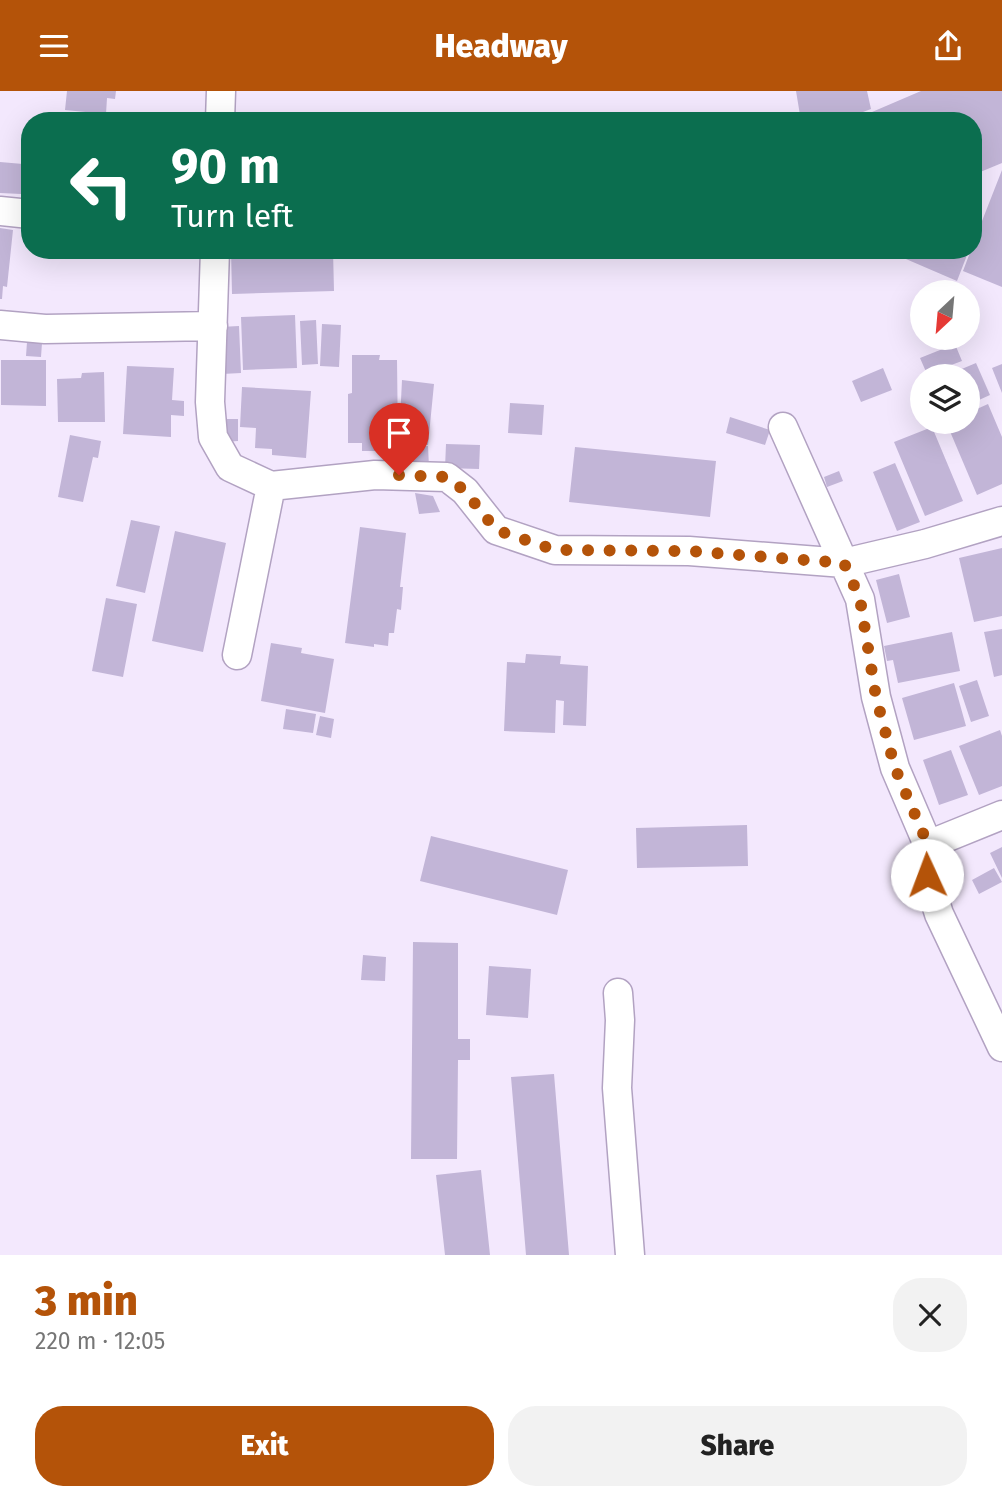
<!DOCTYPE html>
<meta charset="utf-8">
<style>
:root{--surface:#fff;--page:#f2f2f2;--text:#222;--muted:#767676;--accent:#b45309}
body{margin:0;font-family:"Fira Sans",sans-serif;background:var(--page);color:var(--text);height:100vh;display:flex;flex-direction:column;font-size:26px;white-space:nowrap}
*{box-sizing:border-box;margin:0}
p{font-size:23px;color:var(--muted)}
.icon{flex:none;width:38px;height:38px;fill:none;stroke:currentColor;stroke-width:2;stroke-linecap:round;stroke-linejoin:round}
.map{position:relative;height:1164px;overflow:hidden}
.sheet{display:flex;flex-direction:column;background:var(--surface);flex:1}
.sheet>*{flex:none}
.hud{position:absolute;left:21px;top:21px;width:961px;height:147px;border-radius:28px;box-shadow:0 7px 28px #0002;background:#0b6e4f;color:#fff;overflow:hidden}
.needle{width:46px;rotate:206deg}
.fabs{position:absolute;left:910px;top:189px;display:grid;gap:14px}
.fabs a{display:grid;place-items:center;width:70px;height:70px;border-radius:50%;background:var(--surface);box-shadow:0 7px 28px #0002;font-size:35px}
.pin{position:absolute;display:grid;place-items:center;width:60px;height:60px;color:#fff;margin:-72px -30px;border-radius:50% 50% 50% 0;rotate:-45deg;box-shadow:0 0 7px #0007}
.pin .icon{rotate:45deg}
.me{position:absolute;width:77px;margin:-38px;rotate:358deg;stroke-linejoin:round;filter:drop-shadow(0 0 5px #0008)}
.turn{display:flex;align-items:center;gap:24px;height:147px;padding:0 35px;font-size:32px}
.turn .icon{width:91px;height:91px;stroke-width:2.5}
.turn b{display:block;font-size:49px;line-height:60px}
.round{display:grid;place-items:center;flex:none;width:74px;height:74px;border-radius:28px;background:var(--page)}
.overview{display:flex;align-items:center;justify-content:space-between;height:119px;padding:0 35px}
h1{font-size:42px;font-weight:800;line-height:52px;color:var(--accent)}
.cta{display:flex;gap:14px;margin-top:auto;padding:14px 35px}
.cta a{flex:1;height:80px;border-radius:28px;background:var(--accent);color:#fff;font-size:28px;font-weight:800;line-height:80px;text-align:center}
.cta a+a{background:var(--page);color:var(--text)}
header{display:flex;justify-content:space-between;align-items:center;height:91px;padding:0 35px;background:var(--accent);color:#fff;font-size:32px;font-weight:800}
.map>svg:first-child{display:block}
.building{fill:#c2b5d7}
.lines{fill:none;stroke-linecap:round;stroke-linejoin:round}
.minor-casing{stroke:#b2a2c2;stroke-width:31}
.minor{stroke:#fff;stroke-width:28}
.route{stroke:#b45309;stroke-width:12;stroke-dasharray:0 21.6}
</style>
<header><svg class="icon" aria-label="menu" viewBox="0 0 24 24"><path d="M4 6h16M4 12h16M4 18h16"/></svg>Headway<svg class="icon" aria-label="share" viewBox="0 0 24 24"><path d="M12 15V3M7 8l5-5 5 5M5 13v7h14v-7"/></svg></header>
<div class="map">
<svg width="1002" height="1164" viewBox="0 0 1002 1164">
<rect width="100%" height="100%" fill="#f3e8fd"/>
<!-- building -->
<path class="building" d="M67,0h49l-1,8 -8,-1 -1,16 -41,-4z
M796,0h71l4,18 -32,12h-38z
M921,0h81v72l-29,12v-54h-122z
M0,71l23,2 -2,30 -21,-1z
M1002,79v117l-39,-16 8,-21h2v-6z
M0,137l13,2 -6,57 -4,-1 -1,13h-2z
M231,159h102l1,41 -102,3z
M885,159h84l-12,31z
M295,224l2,53 -54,2 -2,-53z
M316,229l2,44 -16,1 -2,-44z
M322,233l19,1 -2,42 -19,-1z
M239,235l2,47 -19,1 -2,-47z
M27,251l15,1 -1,14 -15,-1z
M955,253l7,17 -35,13 -7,-16z
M352,264h28l-1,5h18l1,83h-15v8h-21v-8h-14v-49l4,-1z
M1,269h45v46l-45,-1z
M976,272l14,32 -22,10v-29h-23z
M1002,273v29l-10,-25z
M127,275l47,2 -2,32 12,1v15l-13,-1v22l-48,-3z
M883,277l9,22 -31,12 -9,-21z
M104,281l1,50h-47l-1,-43 24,-1 1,-5z
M402,289l32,4 -6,61 -29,-4z
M242,296l69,4 -5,67 -34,-3v-6l-17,-1 1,-20 -16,-1z
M510,312l34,2 -2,30 -34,-2z
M988,313l14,33v47l-25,11 -31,-73h22v-9z
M730,326l40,13 -5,15 -39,-12z
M223,328h15v22l-15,1z
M932,336l31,74 -38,15 -31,-74z
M70,344l31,6 -3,17 -5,-1 -10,45 -25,-5z
M446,353l34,1 -1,24 -34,-1z
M428,355l1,21h-16l-1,-20z
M575,356l141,14 -6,56 -141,-15z
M895,372l25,59 -23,9 -24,-59z
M839,380l4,10 -16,6 -3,-10z
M415,402l18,3 7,16 -21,2z
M131,429l29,6 -15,67 -29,-7z
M360,436l46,6 -6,54h3l-2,23 -4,-1 -3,24h-5l-1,13 -14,-2v3l-29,-4z
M175,440l51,12 -23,109 -51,-11z
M1002,457v68l-28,6 -15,-64z
M899,483l11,43 -23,6 -11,-43z
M106,507l31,6 -14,73 -31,-6z
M1002,538v46l-8,2 -10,-45z
M952,541l8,39 -62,12 -5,-23 -6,1 -3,-15z
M271,552l31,5 -1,5 33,6 -9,54 -64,-12z
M526,563l35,2 -1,8 28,2 -2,60 -23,-1 1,-24 -8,-1 -1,33 -51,-2 3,-69 18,1z
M977,589l12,36 -18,6 -12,-36z
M954,592l12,43 -52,14 -12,-42z
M286,618l30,5 -3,19 -30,-4z
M320,625l14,3 -3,19 -15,-3z
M1000,639l2,6v50l-23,9 -20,-49z
M951,659l17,45 -29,10 -16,-45z
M747,734l1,41 -111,2 -1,-40z
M431,745l137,34 -11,45 -137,-34z
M1002,756v31l-12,-25z
M994,777l8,14 -23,12 -7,-14z
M413,851l45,1v96h12v21h-12l-1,99h-46z
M363,864l23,2 -1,24 -24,-1z
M489,875l42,3 -3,49 -42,-3z
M554,983l15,181h-43l-15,-178z
M481,1079l9,85h-45l-9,-80z"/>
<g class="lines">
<!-- minor casing -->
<g class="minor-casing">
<path id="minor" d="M220,30l1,-30
M0,120l30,3
M215,159l-5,152 3,35 17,30 41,19 104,-11 72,2 18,14 31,39 59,20 134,1 155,12 81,-19 77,-23
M0,234l45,4 168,-3
M783,336l77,172 16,98 19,71 33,77 -1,30 12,39 63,133
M237,564l34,-169
M928,754l74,-30
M618,902l2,27 -3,68 13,167"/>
</g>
<!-- minor -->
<use href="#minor" class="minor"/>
</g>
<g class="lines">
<!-- route -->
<path class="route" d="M399,384l48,2 18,14 31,39 59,20 134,1 155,12 16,36 16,98 19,71 33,77 -1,30"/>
</g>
</svg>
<div class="fabs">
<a><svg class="needle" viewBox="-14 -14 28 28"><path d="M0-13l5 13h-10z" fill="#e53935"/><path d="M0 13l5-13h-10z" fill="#767676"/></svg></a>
<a><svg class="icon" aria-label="layers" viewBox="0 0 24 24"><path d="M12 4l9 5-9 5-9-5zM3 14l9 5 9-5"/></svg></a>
</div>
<div class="pin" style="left:399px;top:384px;background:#d93025"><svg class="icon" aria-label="arrive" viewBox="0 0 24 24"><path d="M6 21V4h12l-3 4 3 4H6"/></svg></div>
<svg class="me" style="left:927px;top:784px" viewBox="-20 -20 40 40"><circle r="19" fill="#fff"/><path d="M0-13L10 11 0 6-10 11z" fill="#b45309"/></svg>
<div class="hud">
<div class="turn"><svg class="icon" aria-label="left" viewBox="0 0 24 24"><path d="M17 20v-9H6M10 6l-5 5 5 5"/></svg><div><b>90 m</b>Turn left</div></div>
</div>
</div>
<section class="sheet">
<div class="overview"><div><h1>3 min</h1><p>220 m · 12:05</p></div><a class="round"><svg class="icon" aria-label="close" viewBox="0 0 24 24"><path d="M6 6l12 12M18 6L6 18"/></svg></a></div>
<div class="cta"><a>Exit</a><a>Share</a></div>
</section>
